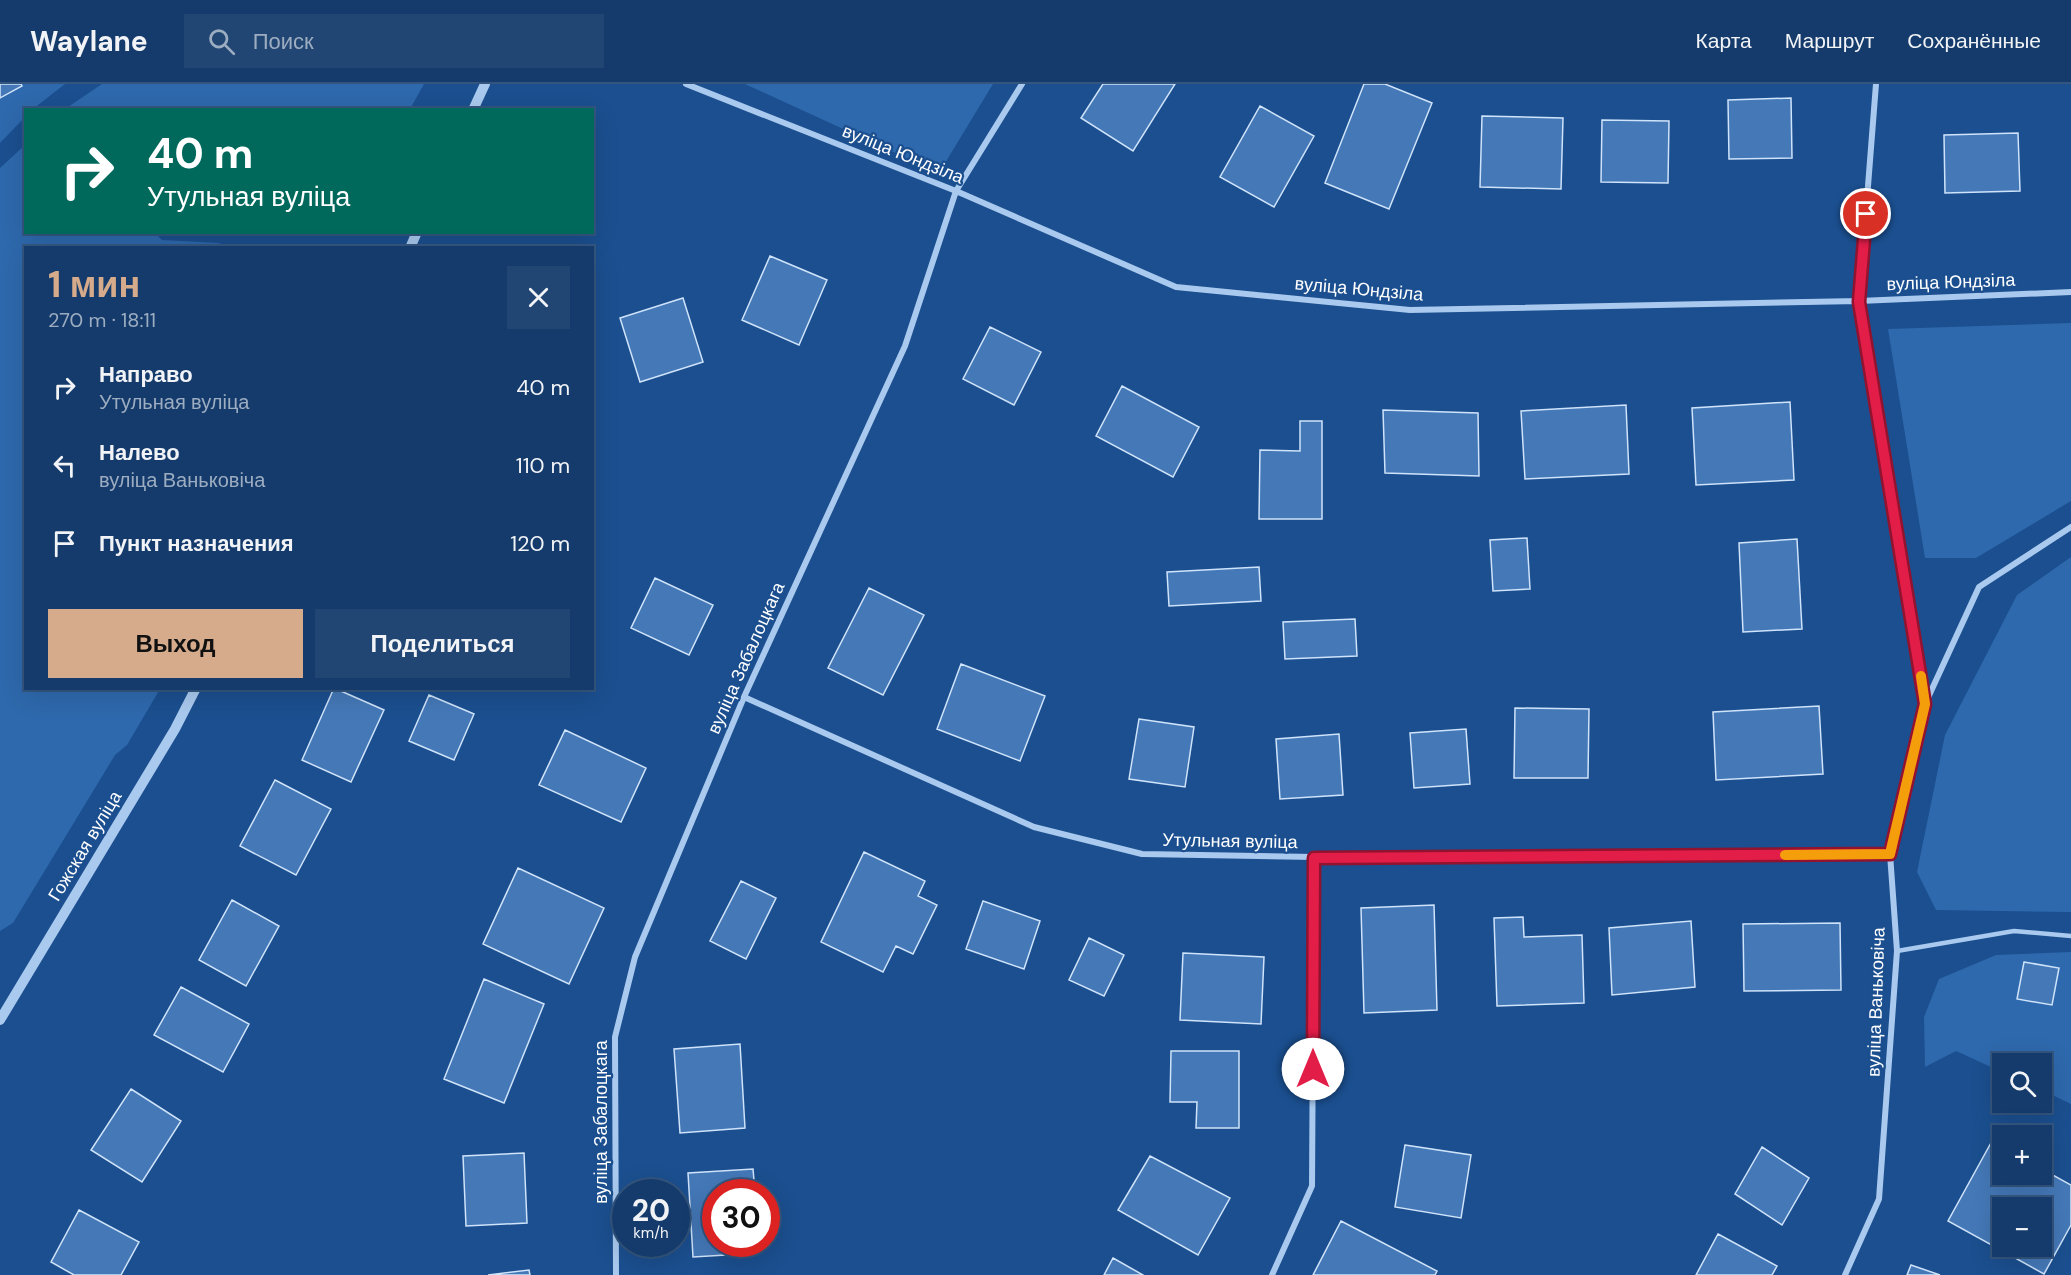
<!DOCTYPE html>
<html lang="ru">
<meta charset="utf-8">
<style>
:root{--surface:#143b6b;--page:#214673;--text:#f1f3f6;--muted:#9dadc1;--line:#33557e;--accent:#d6ab8b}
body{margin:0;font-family:"DM Sans",sans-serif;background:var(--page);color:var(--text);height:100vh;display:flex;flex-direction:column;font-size:22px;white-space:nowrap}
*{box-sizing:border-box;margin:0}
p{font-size:20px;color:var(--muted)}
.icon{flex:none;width:33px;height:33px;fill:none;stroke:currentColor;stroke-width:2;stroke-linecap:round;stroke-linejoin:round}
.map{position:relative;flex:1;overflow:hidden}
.panel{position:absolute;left:24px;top:162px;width:570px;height:444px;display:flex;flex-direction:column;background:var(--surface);border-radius:0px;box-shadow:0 6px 24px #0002,0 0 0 2px var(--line)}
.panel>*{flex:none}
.banner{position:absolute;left:24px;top:24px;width:570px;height:126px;border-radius:0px;box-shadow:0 6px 24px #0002,0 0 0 2px var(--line);background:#00695c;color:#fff;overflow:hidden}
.fabs{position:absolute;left:1992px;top:969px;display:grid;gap:12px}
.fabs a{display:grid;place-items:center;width:60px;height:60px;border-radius:0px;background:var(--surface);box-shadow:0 6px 24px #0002,0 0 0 2px var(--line);font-size:30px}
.speed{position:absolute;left:612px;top:1095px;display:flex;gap:12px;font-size:30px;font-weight:700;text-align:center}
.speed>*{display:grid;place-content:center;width:78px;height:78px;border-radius:50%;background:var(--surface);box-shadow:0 6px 24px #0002,0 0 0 2px var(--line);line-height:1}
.speed small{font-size:15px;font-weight:400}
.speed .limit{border:9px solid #d22;background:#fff;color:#111}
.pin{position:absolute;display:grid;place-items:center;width:51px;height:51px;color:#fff;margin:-26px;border:3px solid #fff;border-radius:50%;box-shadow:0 2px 6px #0007}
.me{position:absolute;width:66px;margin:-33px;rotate:0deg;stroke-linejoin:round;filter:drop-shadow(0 0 4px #0008)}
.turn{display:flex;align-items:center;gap:21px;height:126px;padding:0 24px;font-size:27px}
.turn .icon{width:78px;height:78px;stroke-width:2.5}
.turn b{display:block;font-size:42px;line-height:51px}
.round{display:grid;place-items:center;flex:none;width:63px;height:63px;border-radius:0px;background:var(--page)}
.head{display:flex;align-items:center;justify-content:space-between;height:102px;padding:0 24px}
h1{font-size:36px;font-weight:800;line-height:45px;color:var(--accent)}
.cta{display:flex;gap:12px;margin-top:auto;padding:12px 24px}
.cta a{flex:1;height:69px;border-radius:0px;background:var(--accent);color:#111;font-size:24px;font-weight:800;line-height:69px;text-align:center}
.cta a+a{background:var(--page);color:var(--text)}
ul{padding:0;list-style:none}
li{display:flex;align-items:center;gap:18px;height:78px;padding:0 24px}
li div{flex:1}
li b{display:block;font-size:22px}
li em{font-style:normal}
header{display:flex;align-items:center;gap:36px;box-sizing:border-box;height:84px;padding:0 30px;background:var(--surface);border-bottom:2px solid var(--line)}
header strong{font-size:28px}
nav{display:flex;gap:33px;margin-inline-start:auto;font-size:21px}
.search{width:420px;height:54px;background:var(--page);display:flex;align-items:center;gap:15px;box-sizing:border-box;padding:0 21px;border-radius:0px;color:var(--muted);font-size:22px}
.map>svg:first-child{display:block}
.green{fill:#2e69ad;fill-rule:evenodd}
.building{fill:#4478b7;stroke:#cfe3fa;stroke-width:1.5;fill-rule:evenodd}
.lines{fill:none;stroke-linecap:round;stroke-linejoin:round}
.service{stroke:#a9c9ee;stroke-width:4.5}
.minor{stroke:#a9c9ee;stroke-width:6}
.tertiary{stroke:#a9c9ee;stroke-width:10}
.route-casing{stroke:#92132f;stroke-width:15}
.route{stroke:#e11d48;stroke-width:10}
.slow{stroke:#f59e0b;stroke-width:10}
.labels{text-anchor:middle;stroke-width:4.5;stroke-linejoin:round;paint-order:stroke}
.street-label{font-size:18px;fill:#fff;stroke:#1b4f8f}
</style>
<header>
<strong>Waylane</strong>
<div class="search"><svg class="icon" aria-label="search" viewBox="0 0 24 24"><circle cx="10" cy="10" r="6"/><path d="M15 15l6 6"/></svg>Поиск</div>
<nav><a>Карта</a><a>Маршрут</a><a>Сохранённые</a></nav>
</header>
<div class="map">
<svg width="2071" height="1191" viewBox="0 0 2071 1191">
<rect width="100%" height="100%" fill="#1b4f8f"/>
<!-- green -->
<path class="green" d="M0,0h65l-32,25 -7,1 -1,7 -25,26z
M102,0h322l-14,25h-345z
M745,0h248l-54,89z
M25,61l1,87 129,1 7,7 57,3 7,4 -200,1v440l134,1 -33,56 -12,10 -102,168 -13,8v-763z
M2071,239v178l-95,57h-51l-37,-229z
M2071,473v355l-135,-2 -19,-38 28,-137 72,-140z
M2071,868v152l-29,-14v-26h-40v8l-46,-21 -31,16 -1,-50 15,-38 57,-24zM2024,878l35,7 -7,36 -35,-6z"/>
<!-- building -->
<path class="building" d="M0,0h21l1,2 -22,12z
M1103,0h72l-42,67 -52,-33z
M1364,0h21l47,19 -43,106 -64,-26z
M1791,14l1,60 -63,1 -1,-59z
M1260,22l54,30 -40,71 -54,-30z
M1482,32l81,2 -2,71 -81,-2z
M1602,36l67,1 -1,62 -67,-1z
M2018,49l2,58 -75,2 -1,-58z
M770,172l57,24 -28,65 -57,-25z
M683,214l20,64 -63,20 -20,-64z
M990,243l51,25 -27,53 -51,-26z
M1122,302l77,41 -26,50 -77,-41z
M1790,318l4,78 -98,5 -4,-77z
M1626,321l3,69 -104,5 -4,-68z
M1383,326l95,3 1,63 -94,-3z
M1300,337h22v98h-63l1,-69 40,1z
M1527,454l3,51 -37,2 -3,-51z
M1797,455l5,90 -59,3 -4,-89z
M1259,483l2,34 -92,5 -2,-34z
M655,494l58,27 -24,50 -58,-27z
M869,504l55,27 -41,80 -55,-27z
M1355,535l2,37 -72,3 -2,-37z
M961,580l84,32 -25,65 -83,-32z
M334,604l50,22 -33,72 -49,-22z
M429,611l45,19 -20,46 -45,-19z
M1819,622l4,68 -107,6 -3,-68z
M1515,624l74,1 -1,69h-74z
M1139,635l55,8 -9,60 -56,-8z
M1466,645l4,55 -56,4 -4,-55z
M565,646l81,38 -25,54 -82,-37z
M1339,650l4,61 -63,4 -4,-60z
M275,696l56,29 -35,66 -56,-29z
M864,768l61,29 -7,15 19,9 -24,49 -17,-8 -13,26 -62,-30z
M518,784l86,40 -35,76 -86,-40z
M741,797l35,17 -30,61 -36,-18z
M232,816l47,26 -33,60 -47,-26z
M983,817l57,20 -16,48 -58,-20z
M1434,821l3,105 -73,3 -3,-105z
M1523,833l1,20 58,-2 2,68 -87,3 -3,-88z
M1691,837l4,66 -83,8 -3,-67z
M1840,839l1,67 -97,1 -1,-67z
M1089,854l35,17 -20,41 -35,-16z
M1183,869l81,4 -3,67 -81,-4z
M2024,878l35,6 -7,37 -35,-6z
M484,895l60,25 -40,99 -60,-24z
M181,903l68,37 -26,48 -69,-37z
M740,960l5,84 -65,5 -6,-84z
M1171,967h68v77h-43l1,-26h-27z
M131,1005l50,32 -39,61 -51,-32z
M1992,1057l10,6v27h40v-5l29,16v40l-27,49 -96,-53zM2002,1124h40v38h-40z
M1405,1061l66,10 -10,63 -66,-11z
M1762,1063l47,31 -27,47 -47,-31z
M524,1069l3,70 -61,3 -3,-70z
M1150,1072l80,42 -32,57 -80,-45z
M753,1085l2,23h-39v52h42l1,9 -66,4 -5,-84z
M79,1126l60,32 -18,33h-47l-23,-13z
M1341,1137l96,50 -2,4h-122z
M1718,1150l59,32 -5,9h-76z
M1113,1174l30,17h-39z
M1911,1181l29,10h-33z
M529,1186l1,5h-42z"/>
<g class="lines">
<!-- service -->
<path class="service" d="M1897,867l117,-20 57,5"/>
<!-- minor -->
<path class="minor" d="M686,0l270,107 220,96 234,23 449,-9 212,-9
M744,613l290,130 108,27 172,3 576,-3
M1926,618l53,-115 92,-60
M616,1191l-1,-238 20,-80 109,-260 161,-351 51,-155 66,-107
M1272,1191l40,-89 2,-329
M1845,1191l34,-76 18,-248 -7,-97 35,-150 -66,-403 17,-217"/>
<!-- tertiary -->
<path class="tertiary" d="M473,26l12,-26
M410,164l7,-16
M0,936l175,-291 21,-41"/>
</g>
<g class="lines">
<!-- route casing -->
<g class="route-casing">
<path id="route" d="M1313,985l1,-211 576,-4 35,-150 -66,-402 7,-88"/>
</g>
<!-- route -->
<use href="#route" class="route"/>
<!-- slow -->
<path class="slow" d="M1785,771l105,-1 35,-150 -4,-28"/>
</g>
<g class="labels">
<!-- street labels -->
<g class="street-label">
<text transform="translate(903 70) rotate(22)" y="6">вуліца Юндзіла</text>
<text transform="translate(1951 198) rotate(-2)" y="6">вуліца Юндзіла</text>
<text transform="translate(1359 205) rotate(5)" y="6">вуліца Юндзіла</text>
<text transform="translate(746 574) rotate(-66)" y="6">вуліца Забалоцкага</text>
<text transform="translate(1230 757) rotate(1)" y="6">Утульная вуліца</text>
<text transform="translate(85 762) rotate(-59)" y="6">Гожская вуліца</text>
<text transform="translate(1876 918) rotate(-88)" y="6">вуліца Ваньковіча</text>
<text transform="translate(601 1038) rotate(-90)" y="6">вуліца Забалоцкага</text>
</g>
</g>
</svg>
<div class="fabs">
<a><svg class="icon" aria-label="search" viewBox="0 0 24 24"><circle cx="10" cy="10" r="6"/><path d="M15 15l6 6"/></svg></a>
<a>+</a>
<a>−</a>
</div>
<div class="speed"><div>20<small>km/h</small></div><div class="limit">30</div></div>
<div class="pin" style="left:1866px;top:130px;background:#d93025"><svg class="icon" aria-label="arrive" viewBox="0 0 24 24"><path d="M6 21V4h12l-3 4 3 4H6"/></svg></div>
<svg class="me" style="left:1313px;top:985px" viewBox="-20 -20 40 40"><circle r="19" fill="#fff"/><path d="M0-13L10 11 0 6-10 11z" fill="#e11d48"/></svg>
<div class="banner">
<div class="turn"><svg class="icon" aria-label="right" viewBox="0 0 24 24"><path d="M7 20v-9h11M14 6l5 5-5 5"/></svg><div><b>40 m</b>Утульная вуліца</div></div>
</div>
<section class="panel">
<div class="head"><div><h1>1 мин</h1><p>270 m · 18:11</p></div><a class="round"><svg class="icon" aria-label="close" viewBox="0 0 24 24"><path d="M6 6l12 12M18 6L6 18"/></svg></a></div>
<ul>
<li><svg class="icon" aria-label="right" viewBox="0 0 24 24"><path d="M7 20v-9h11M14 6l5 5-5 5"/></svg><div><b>Направо</b><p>Утульная вуліца</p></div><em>40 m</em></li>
<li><svg class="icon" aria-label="left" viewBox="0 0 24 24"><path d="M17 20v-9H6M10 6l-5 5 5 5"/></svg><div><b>Налево</b><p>вуліца Ваньковіча</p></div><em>110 m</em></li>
<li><svg class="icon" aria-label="arrive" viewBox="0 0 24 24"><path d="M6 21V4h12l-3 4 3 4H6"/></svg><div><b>Пункт назначения</b></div><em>120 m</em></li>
</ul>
<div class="cta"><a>Выход</a><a>Поделиться</a></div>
</section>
</div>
